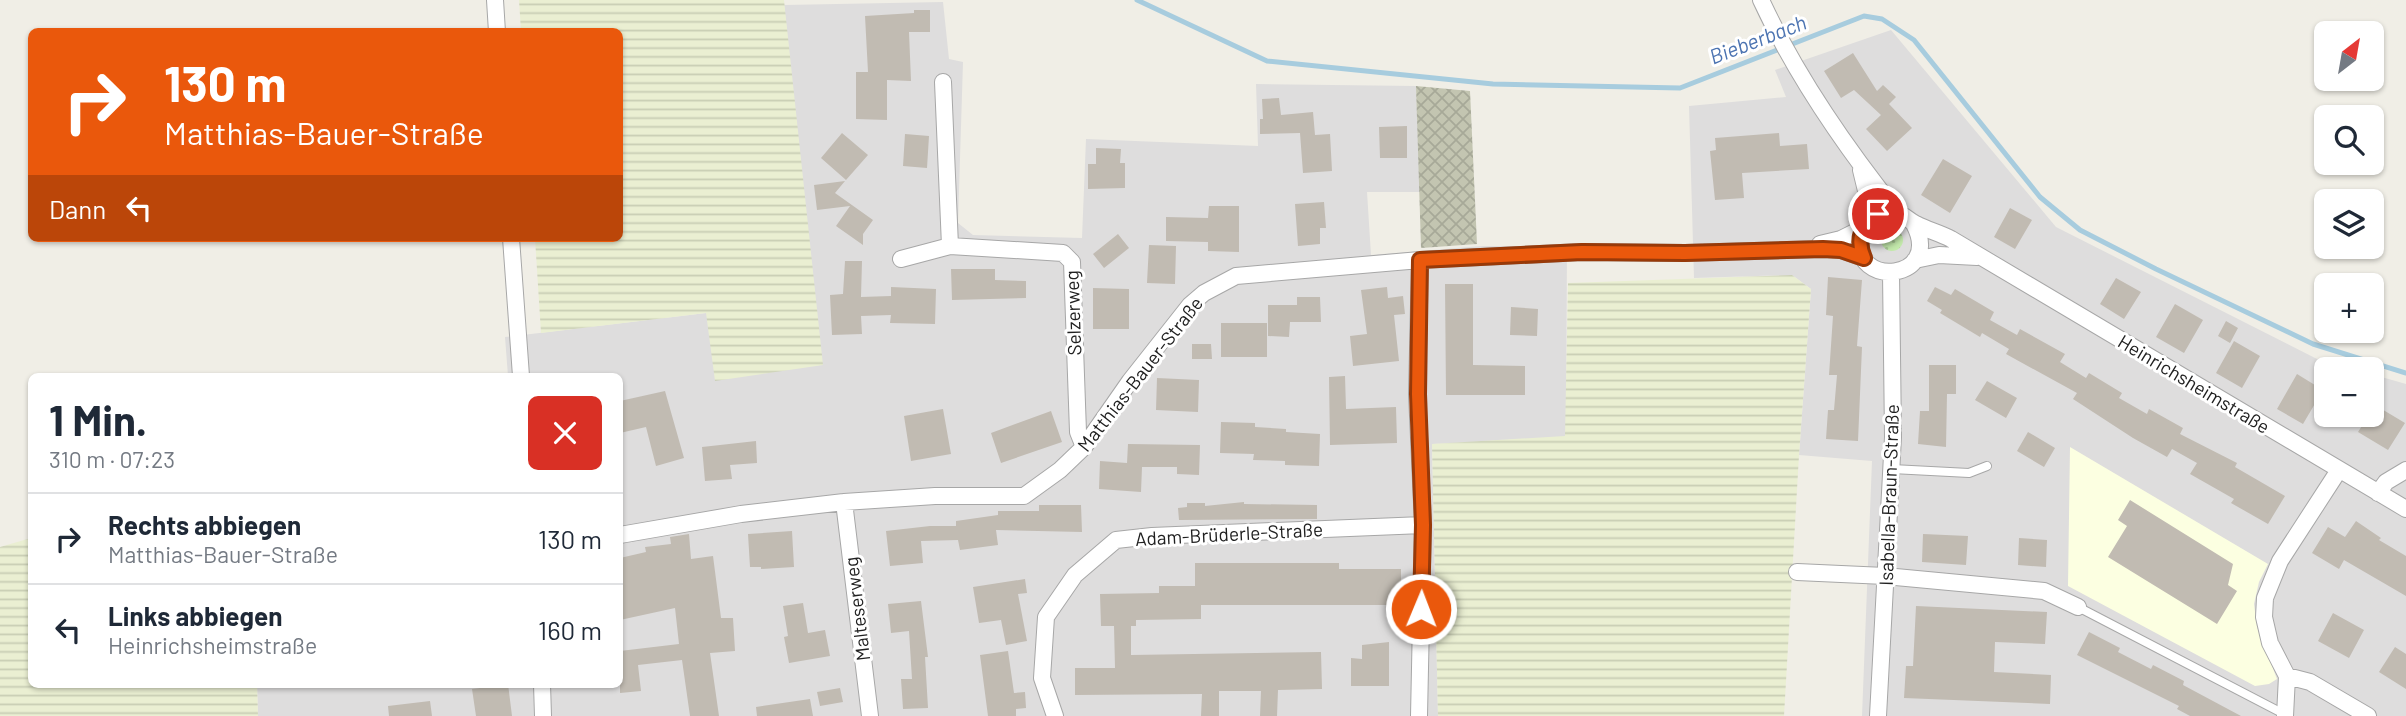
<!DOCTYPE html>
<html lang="de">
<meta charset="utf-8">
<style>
:root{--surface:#fff;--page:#f6f6f7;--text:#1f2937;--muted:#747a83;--line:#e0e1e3}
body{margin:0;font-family:Barlow,sans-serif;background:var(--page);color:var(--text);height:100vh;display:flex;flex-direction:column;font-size:26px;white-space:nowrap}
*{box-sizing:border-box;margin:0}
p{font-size:23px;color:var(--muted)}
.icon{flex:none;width:38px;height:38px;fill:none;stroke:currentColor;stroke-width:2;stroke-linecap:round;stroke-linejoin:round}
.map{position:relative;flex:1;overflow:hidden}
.side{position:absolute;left:28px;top:373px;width:595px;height:315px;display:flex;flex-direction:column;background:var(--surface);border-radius:10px;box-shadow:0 2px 5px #0004}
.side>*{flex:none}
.hud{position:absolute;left:28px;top:28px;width:595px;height:214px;border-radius:10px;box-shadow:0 2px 5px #0004;background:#ea580c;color:#fff;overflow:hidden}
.needle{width:46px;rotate:31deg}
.buttons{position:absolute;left:2314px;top:21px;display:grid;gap:14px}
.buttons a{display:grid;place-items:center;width:70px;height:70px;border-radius:10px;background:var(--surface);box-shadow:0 2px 5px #0004;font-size:35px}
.pin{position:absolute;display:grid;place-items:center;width:60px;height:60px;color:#fff;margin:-30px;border:4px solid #fff;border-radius:50%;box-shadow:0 2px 7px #0007}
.me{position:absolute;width:77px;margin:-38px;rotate:1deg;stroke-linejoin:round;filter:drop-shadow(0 0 5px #0008)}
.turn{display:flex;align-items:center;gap:24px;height:147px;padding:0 21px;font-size:32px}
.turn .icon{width:91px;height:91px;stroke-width:2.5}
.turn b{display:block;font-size:49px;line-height:60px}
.then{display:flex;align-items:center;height:66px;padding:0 21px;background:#0003;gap:14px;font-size:26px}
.round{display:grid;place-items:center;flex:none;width:74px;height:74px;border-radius:10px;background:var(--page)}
.overview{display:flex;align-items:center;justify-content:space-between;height:119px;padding:0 21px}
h1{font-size:42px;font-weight:700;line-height:52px}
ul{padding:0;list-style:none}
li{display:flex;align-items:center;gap:21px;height:91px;padding:0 21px;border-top:2px solid var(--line)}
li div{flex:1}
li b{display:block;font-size:26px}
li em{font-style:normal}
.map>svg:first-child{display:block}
.residential{fill:#dedddd}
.education{fill:#fcffe1}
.construction{fill:url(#construction-cross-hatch)}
.farmland{fill:url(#farmland-rules)}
.grass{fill:url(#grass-dots)}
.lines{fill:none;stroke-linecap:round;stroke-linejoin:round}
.stream{stroke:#a7ccde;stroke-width:5}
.building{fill:#c1bbb2}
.lane-casing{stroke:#a7a7a7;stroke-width:10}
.street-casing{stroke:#a7a7a7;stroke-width:18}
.lane{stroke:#fff;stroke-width:8}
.street{stroke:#fff;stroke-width:16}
.route-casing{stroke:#983908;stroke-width:18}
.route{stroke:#ea580c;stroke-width:12}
.labels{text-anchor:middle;stroke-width:6;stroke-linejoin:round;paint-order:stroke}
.street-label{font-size:19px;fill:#202020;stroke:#fff}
.water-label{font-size:21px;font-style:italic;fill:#4b73b1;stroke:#fff}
</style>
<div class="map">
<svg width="2406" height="716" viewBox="0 0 2406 716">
<defs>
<pattern id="construction-cross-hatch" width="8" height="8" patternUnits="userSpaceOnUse" patternTransform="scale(1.75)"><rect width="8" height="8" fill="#c3c5b1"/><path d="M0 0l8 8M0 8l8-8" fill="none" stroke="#a7a998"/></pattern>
<pattern id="farmland-rules" width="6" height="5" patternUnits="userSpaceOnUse" patternTransform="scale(1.75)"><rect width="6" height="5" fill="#eaefd2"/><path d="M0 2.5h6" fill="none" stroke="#c8cdb4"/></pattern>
<pattern id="grass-dots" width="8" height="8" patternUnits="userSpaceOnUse" patternTransform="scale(1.75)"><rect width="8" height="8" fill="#c4eaac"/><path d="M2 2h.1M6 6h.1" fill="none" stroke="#a8c894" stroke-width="1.8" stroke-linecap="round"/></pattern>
</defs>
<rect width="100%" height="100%" fill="#f0eee6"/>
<!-- residential -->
<path class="residential" d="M943,2l6,57 14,3 -5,161 15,12 109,3 4,-99 172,7 -2,-62 160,2 5,106h-54l4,63 111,-9h85l-1,191 -134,7 6,272h-1180l-1,-32h363v-308h-112l-3,-39 201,-24 116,52 -38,-360z
M1891,30l165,197 263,133 34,9h-27v46h45v-41l35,10v332h-544l10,-255 -73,-6 12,-166 -19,-14 -98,3 -5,-172 97,-9 -11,-27z"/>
<!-- education -->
<path class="education" d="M2070,447l198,117 -9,18 -5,22 3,23 20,52 -8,5 -14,2 -187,-100z"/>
<!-- construction -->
<path class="construction" d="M1416,86l54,5 7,153 -56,4z"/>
<!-- farmland -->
<path class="farmland" d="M519,0h265l39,365 -108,16 -9,-68 -165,20 -6,-95h85v-206l-99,-1z
M1792,275l19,14 -12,166 -15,261h-346l-6,-272 133,-8 3,-153z
M31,538l1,146h225l1,32h-258v-169z"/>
<!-- grass -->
<path class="grass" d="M1881 240a11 11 0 1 1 22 0a11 11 0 1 1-22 0Z"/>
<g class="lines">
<!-- stream -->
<path class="stream" d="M1137,0l130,61 226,23 187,4 184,-72 18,3 32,21 126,157 40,33 76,39 157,75 93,29"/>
</g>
<!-- building -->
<path class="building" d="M914,10h16v22h-21l2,49 -24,-1v40l-31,-1v-47h12l-3,-56 49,-3z
M1853,53l24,38 6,-6 13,12 -7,7 23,24 -25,23 -21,-22 15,-14 -27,-25 -13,8 -17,-27z
M1279,98l2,17 32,-3 2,23 15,-1 2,37 -29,2 -3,-40 -40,1v-15h3l-1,-20z
M1407,126v32h-27l-1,-31z
M842,133l26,22 -22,25 -25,-22z
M1779,133l1,13 27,-2 2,25 -67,4 2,25 -29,2 -5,-49 6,-1 -1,-12z
M905,134l24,2 -2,32 -24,-2z
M1096,148l25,1 -1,14h5v25l-37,1v-25h8z
M1943,159l29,17 -22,37 -29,-18z
M845,181l-10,12 38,27 -10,14v11l-27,-19 14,-20 -33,4 -3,-25z
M1324,202l2,26h-6v16l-22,2 -3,-42z
M1209,206h30v46l-31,-1v-9l-42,-1v-24l42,1z
M2010,208l22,12 -17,29 -21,-12z
M1118,234l11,14 -25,20 -11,-14z
M1149,245l27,1 -1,38 -28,-1z
M845,261h17l-1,36 30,-1v-9l45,2 -1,35 -45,-1 1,-8 -30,1 1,18 -30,1 -2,-40 13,-1z
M951,269h44v11l31,1v17l-74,2z
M1828,277l34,3 -5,66 5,1 -4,94 -32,-2 2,-29h6l3,-35h-8l4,-59 -7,-1z
M2116,278l25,14 -17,27 -24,-15z
M1445,284h28v81l52,1v29h-79z
M1387,287l1,11 15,-2 2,18 -11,1 5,46 -46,5 -3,-30 17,-2 -6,-44z
M1935,287l16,8 4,-6 39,23 -4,8 27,15 3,-6 45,25 -5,8 26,16 3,-5 33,20 -3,5 28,16 2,-5 34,19 -3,6 57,29 -2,4 50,29 -17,28 -37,-21 3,-4 -44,-25 7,-11 -25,-14 -5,8 -34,-19 -60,-39 4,-6 -71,-39 3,-5 -27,-16 -2,4 -40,-24 2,-3 -15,-9z
M1093,288l36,1v40h-36z
M1297,297h23l1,25h-31l-1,15 -21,-1v-31h29z
M2175,304l28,16 -19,33 -28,-16z
M1511,307l27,2 -1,27 -27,-1z
M2226,321l12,7 -8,15 -12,-7z
M1221,323h46v34h-46z
M2234,341l26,15 -18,32 -26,-15z
M1192,344h19l1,15h-20z
M1929,365h27v29h-9l-1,53 -28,-3 2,-33h9z
M2297,374l26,16 -20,34 -26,-15z
M1345,376l1,33 50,-2 1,36 -67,2 -1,-68z
M1157,378l42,2 -1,32 -42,-2z
M1987,381l30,17 -11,20 -31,-18z
M665,391l19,67 -28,8 -10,-39 -26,6v-32z
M2375,405l30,18 -17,27 -30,-18 11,-17h2z
M943,409l8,45 -40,7 -7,-45z
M1051,411l11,31 -61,21 -10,-30z
M1221,422l34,1v4l31,2v3l34,2 -1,32 -34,-1v-4l-32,-1 1,-6 -34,-1z
M2028,432l27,16 -11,19 -27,-16z
M756,441l1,22 -27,2 2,14 -27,2 -3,-34z
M1128,444l72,1 -1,30 -22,-1v-7h-35l-1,25 -42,-3 1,-28 27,2z
M2130,500l103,64 -5,21 9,6 -20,33 -109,-67 19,-31 -9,-6z
M1244,502v2l73,1v14l-138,1 -1,-12 9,-1v-4h18v3z
M1039,505h42l1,27 -86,-2 2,15 -38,5 -2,-10 -37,1 2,22 -33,3 -4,-35 44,-5h26v-5l42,-6v-4h41z
M2356,521l25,17 -2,2 27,16v40l-62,-36 -5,9 -27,-16 16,-26 17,10z
M792,531l2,36 -33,2v-2h-11l-2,-33z
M689,534l2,25 22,-3 8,62h12l2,33 -25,2 9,63h-29l-8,-56 -44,5 3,26 -21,2v-42l59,-7 -4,-36 -55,12v-62l26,-6 -1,-5 26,-3 -1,-7z
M1923,534l45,2 -2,29 -44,-3z
M2019,538l28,2 -1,27 -28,-2z
M1195,563h144v6h62v36h-200v14l-65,1v6h-5v29l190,-3 1,37 -44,1 -1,26h-17l1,-25h-42v25h-18l1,-22 -127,1v-27h40l-1,-42h-13l-1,-32 59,-1v-7h36z
M1025,579l2,14 -9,1 9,47 -21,4 -5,-25 -22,3 -6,-36z
M921,601l7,56h-3l3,51 -25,1 -2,-30h11l-3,-48 -18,2 -3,-29z
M803,603l5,30 17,-3 5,26 -41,7 -5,-26 4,-1 -5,-30z
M1916,606l131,6 -2,32 -50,-2 -1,30 57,3 -1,29 -146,-6 2,-32h7z
M2333,613l31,17 -15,28 -31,-17z
M2089,632l31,16 -2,4 33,17 2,-4 31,16 -1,4 58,31h-51l-13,-7 2,-3 -102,-51z
M1389,642v44h-38v-28l11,1v-14z
M2395,647l11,7v35l-27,-17z
M1008,651l6,42 11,-1 1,16 -10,1v7h-28l-8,-61z
M487,684h21l4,32h-36l-4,-27 16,-2z
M840,688l3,14 -23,4 -3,-14z
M810,699l3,17h-56l-1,-9z
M430,701l2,15h-43l-1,-10z"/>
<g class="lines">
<!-- lane casing -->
<g class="lane-casing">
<path id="lane" d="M1892,469l77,4 18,-7
M2078,607l208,108"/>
</g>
<!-- street casing -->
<g class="street-casing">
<path id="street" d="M495,0l2,32
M1761,0c35,76 85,148 137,213
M943,82l7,164 113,7 9,9 6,170 6,15
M1861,170l7,29 1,21
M1914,224c30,57 -63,65 -54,13 3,-17 21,-28 37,-24 8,2 12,8 19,11 11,6 24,9 35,15l455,270
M511,238l10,138
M1820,244l21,-5 22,-11
M901,259l49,-13
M1915,260l24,-5 38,2
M2378,493l8,-11 20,-12
M844,502l26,214
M620,535l121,-21 103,-12 91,-6h89l36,-26 24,-23 46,-66 60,-76 14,-12 32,-17 184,-16 162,-8 103,1 138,-4 18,1 23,8
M1797,572l88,4 159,15 34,16
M2287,676l23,6 58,34
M542,684l1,32
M1055,716l-13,-38 4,-61 29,-42 41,-35 36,-4 271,-11
M1419,716l4,-191 -6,-131 3,-134
M1878,716l15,-279 -2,-164
M2285,716l2,-40 -17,-33 -6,-26 1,-19 15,-37 59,-91"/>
</g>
<!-- lane -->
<use href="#lane" class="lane"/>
<!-- street -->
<use href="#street" class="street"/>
</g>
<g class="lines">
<!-- route casing -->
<g class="route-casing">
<path id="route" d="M1421,609l2,-84 -5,-131 2,-134 162,-8 103,1 138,-4 18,1 23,8c-8,-18 -3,-33 14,-44"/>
</g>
<!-- route -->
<use href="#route" class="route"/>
</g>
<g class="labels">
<!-- street labels -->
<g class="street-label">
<text transform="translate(1073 313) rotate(-92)" y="7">Selzerweg</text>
<text transform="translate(1140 374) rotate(-52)" y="7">Matthias-Bauer-Straße</text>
<text transform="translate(2194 384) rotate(31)" y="7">Heinrichsheimstraße</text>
<text transform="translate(1889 495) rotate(-88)" y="7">Isabella-Braun-Straße</text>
<text transform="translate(1229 534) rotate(-3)" y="7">Adam-Brüderle-Straße</text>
<text transform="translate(857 609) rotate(-97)" y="7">Malteserweg</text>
</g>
<!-- water labels -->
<g class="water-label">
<text transform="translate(1758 40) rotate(-21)" y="7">Bieberbach</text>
</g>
</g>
</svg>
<div class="buttons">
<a><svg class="needle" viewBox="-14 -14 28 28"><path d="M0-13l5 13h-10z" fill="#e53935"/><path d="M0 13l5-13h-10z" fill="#747a83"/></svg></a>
<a><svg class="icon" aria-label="search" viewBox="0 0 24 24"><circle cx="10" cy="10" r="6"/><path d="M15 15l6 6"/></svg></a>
<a><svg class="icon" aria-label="layers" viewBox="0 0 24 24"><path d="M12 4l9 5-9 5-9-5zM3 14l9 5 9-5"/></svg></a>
<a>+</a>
<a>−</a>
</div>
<div class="pin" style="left:1878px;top:214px;background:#d93025"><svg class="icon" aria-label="arrive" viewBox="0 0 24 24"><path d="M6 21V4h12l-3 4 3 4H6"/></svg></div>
<svg class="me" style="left:1421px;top:609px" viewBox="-20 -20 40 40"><circle r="17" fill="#ea580c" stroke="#fff" stroke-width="3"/><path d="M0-11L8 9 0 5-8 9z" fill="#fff"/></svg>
<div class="hud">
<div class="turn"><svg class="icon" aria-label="right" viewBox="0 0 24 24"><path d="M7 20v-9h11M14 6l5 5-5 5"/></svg><div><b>130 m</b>Matthias-Bauer-Straße</div></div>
<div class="then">Dann<svg class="icon" aria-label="left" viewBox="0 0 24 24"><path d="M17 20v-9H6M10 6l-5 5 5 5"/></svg></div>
</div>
<section class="side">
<div class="overview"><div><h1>1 Min.</h1><p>310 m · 07:23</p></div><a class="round" style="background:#d93025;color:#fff"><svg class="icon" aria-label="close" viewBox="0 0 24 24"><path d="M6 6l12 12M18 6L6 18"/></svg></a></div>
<ul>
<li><svg class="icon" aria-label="right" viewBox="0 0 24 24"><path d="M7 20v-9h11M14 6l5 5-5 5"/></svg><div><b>Rechts abbiegen</b><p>Matthias-Bauer-Straße</p></div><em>130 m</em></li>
<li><svg class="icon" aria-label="left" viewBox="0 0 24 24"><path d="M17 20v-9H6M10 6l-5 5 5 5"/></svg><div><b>Links abbiegen</b><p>Heinrichsheimstraße</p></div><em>160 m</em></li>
</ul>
</section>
</div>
